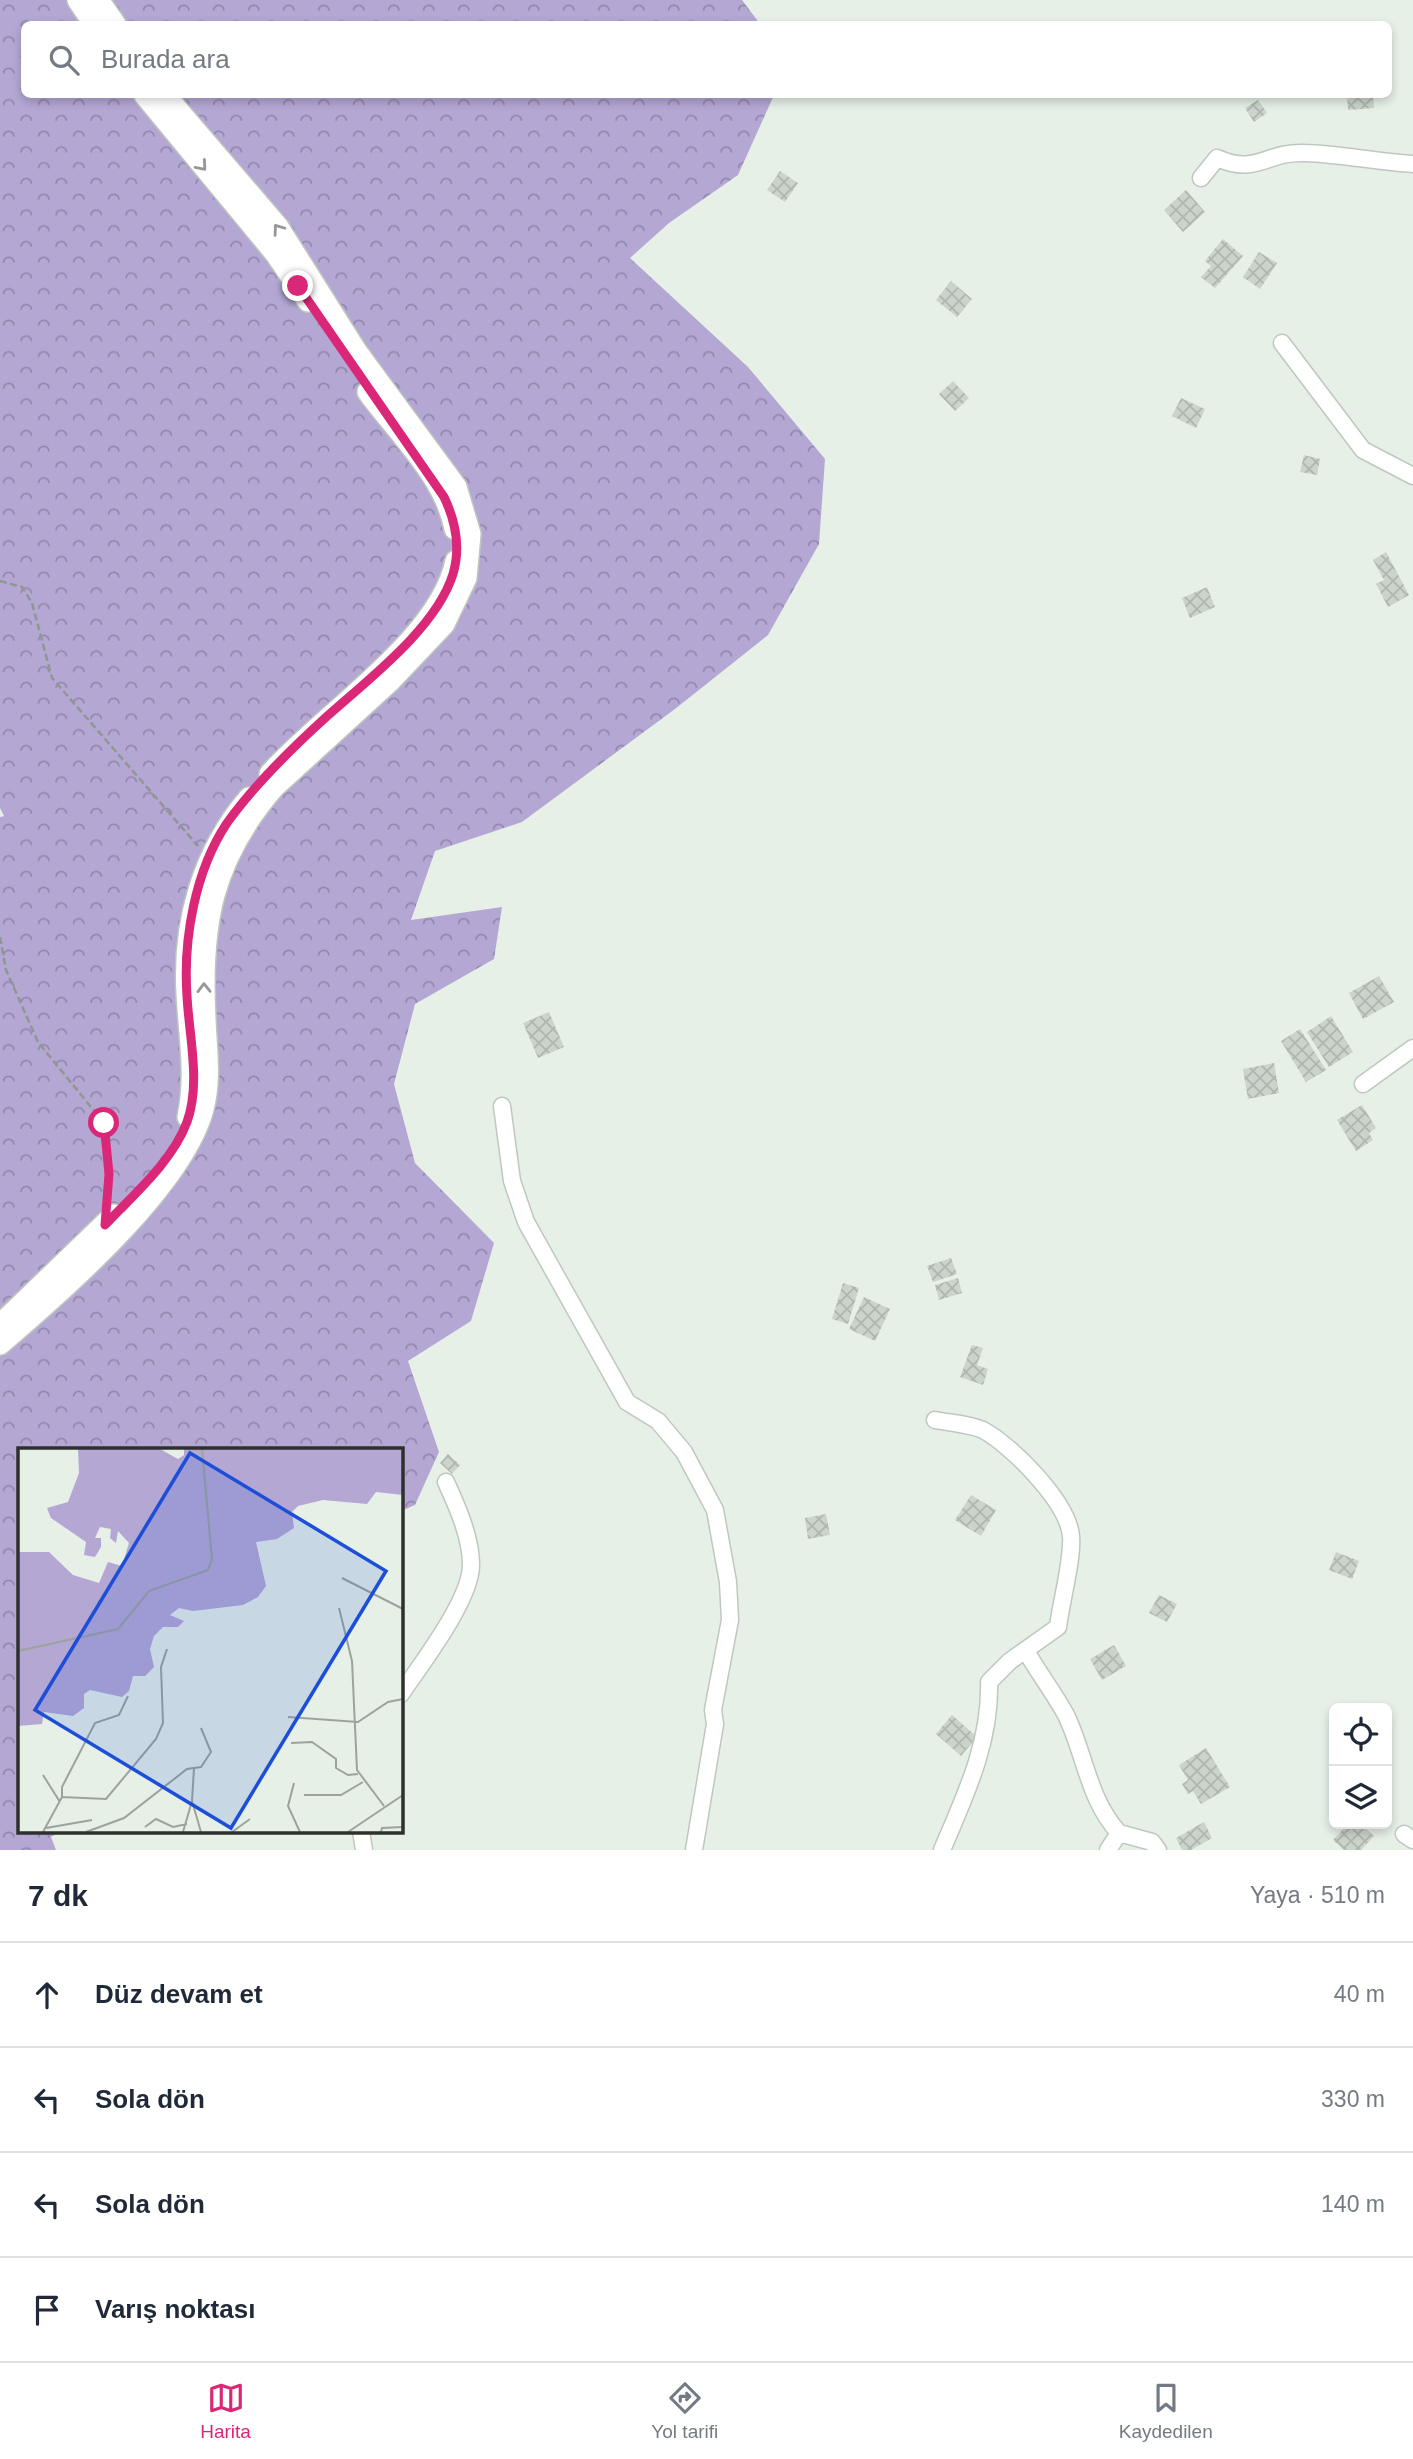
<!DOCTYPE html>
<html lang="tr">
<meta charset="utf-8">
<style>
body{margin:0;font-family:Helvetica,sans-serif;background:#f2f2f3;color:#1f2937}
.controls{position:absolute;right:21px;bottom:21px;display:grid;overflow:hidden;border-radius:10px;box-shadow:0 4px 10px #0003}
.controls button{width:63px;height:63px;display:grid;place-items:center;padding:0;border:0;border-bottom:2px solid #e0e1e3;background:#fff;color:#1f2937;font:35px sans-serif}
.stop{position:absolute;width:21px;height:21px;margin:-16px;border:5px solid #db2777;border-radius:50%;background:#fff}
.stop.end{background:#db2777;border-color:#fff;box-shadow:0 2px 7px #0008}
.list{margin:0;padding:0;list-style:none}
h2{display:flex;justify-content:space-between;align-items:center;height:91px;margin:0;padding:0 28px;font-size:30px}
h2 small{font-size:23px;font-weight:400;color:#747a83}
.list li{display:grid;grid-template-columns:46px 1fr auto;gap:21px;align-items:center;box-sizing:border-box;height:105px;padding:0 28px;border-top:2px solid #e0e1e3}
.list b{display:block;font-size:26px;white-space:nowrap}
.list em{font-size:23px;font-style:normal;color:#747a83}
.icon{flex:none;width:38px;height:38px;fill:none;stroke:currentColor;stroke-width:2;stroke-linecap:round;stroke-linejoin:round}
.map{position:relative;flex:none;width:1413px;height:1850px;overflow:hidden}
.search{position:absolute;background:#fff;box-shadow:0 4px 10px #0003;left:21px;right:21px;top:21px;height:77px;display:flex;align-items:center;gap:18px;box-sizing:border-box;padding:0 24px;border-radius:10px;color:#747a83;font-size:26px}
.sheet{height:511px;background:#fff}
nav{display:flex;justify-content:space-around;align-items:center;box-sizing:border-box;height:98px;border-top:2px solid #e0e1e3;background:#fff;font-size:19px;color:#747a83}
nav a{display:grid;justify-items:center;gap:4px}
nav .on{color:#db2777}
.map>svg:first-child{display:block}
.forest{fill:url(#forest-crowns)}
.building{fill:url(#building-cross-hatch)}
.lines{fill:none;stroke-linecap:round;stroke-linejoin:round}
.minor-casing{stroke:#bec8bf;stroke-width:19}
.secondary-casing{stroke:#bec8bf;stroke-width:24}
.path{stroke:#909791;stroke-width:2.5;stroke-dasharray:7 3.5;stroke-linecap:butt}
.minor{stroke:#fff;stroke-width:16}
.secondary{stroke:#fff;stroke-width:21}
.oneway{stroke:#969896}
.route{stroke:#db2777;stroke-width:9}
.inset-road{fill:none;stroke:#9ca39d;stroke-width:2}
.view{fill:#1d4ed8;fill-opacity:0.15;stroke:#1d4ed8;stroke-width:3.5}
.inset-edge{fill:none;stroke:#2d302d;stroke-width:3.5}
</style>
<div class="map">
<svg width="1413" height="1850" viewBox="0 0 1413 1850">
<defs>
<pattern id="forest-crowns" width="20" height="18" patternUnits="userSpaceOnUse" patternTransform="scale(1.75)"><rect width="20" height="18" fill="#b4a7d4"/><path d="M2 6a3 3 0 1 1 6 0M12 15a3 3 0 1 1 6 0" fill="none" stroke="#9388ac"/></pattern>
<pattern id="building-cross-hatch" width="8" height="8" patternUnits="userSpaceOnUse" patternTransform="scale(1.75)"><rect width="8" height="8" fill="#cbd4cb"/><path d="M0 0l8 8M0 8l8-8" fill="none" stroke="#afb6af"/></pattern>
</defs>
<rect width="100%" height="100%" fill="#e6f0e7"/>
<path class="forest" d="M0,0H742L760,24H24V94L774,95L738,175L669,223L630,258L748,367L825,459L819,544L768,635L675,709L522,822L435,851L411,920L502,907L494,959L415,1004L394,1084L415,1163L494,1243L471,1321L408,1361L439,1452L415,1505L401,1511V1449H19V1831H61L51,1837L56,1850H0V817L4,816L0,808Z"/>
<path class="building" d="M1347,94H1373L1374,108L1348,110Z
M1258,100L1267,113L1254,122L1245,108Z
M780,171L798,183L785,202L767,190Z
M1186,190L1205,212L1183,232L1164,210Z
M1223,239L1243,256L1215,288L1201,277L1211,266L1205,261Z
M1259,252L1277,263L1260,289L1243,277Z
M951,281L972,299L957,317L936,300Z
M953,381L969,398L955,411L939,394Z
M1181,398L1205,409L1196,428L1172,416Z
M1304,455L1320,459L1317,475L1300,472Z
M1386,552L1409,595L1388,607L1376,584L1384,580L1373,560Z
M1207,587L1215,607L1190,618L1182,598Z
M1379,976L1394,1002L1363,1019L1349,993Z
M549,1012L564,1047L538,1058L523,1023Z
M1331,1016L1353,1052L1329,1067L1307,1032Z
M1300,1029L1326,1070L1306,1082L1281,1041Z
M1274,1063L1279,1093L1248,1099L1243,1069Z
M1362,1105L1376,1128L1369,1133L1373,1140L1356,1151L1337,1120Z
M951,1258L957,1274L933,1282L927,1266Z
M958,1278L962,1293L939,1300L935,1285Z
M843,1283L859,1288L848,1324L832,1319Z
M864,1297L890,1309L875,1341L849,1329Z
M972,1345L983,1348L977,1365L988,1369L983,1385L960,1377Z
M448,1454L460,1465L452,1474L440,1463Z
M971,1495L996,1510L981,1536L955,1520Z
M826,1514L830,1535L808,1539L805,1518Z
M1336,1552L1359,1561L1352,1579L1329,1570Z
M1159,1595L1177,1604L1167,1622L1149,1613Z
M1114,1645L1126,1666L1102,1680L1090,1659Z
M952,1715L977,1737L961,1756L936,1734Z
M1206,1748L1230,1787L1201,1804L1193,1791L1188,1794L1182,1784L1188,1780L1179,1765Z
M1204,1822L1212,1838L1191,1850H1182L1176,1838Z
M1348,1824H1360L1374,1836L1361,1850H1344L1333,1840Z"/>
<g class="lines">
<g class="minor-casing">
<path id="minor" d="M1201,178L1217,158C1257,176 1266,151 1305,153C1341,154 1377,162 1413,164
M1282,343L1363,450L1413,476
M1363,1084L1413,1048
M502,1106L512,1181L526,1222L627,1402L658,1421L684,1452L715,1510L728,1582L730,1620L713,1710L715,1724L694,1850
M935,1420C950,1423 969,1424 983,1430C1011,1445 1068,1502 1071,1536C1073,1559 1061,1602 1058,1627L1010,1661L989,1682C991,1742 965,1796 942,1850
M1026,1651C1038,1672 1054,1693 1066,1715C1085,1754 1088,1799 1119,1833
M401,1694C421,1664 471,1600 471,1565C471,1537 457,1506 446,1482
M361,1831L364,1850
M1404,1834L1413,1840
M1108,1850L1119,1833L1152,1842L1158,1850"/>
</g>
<g class="secondary-casing">
<path id="secondary" d="M78,0L94,24
M98,0L115,24
M144,94L276,254L308,301
M368,392C398,433 446,478 455,529
M270,774C323,714 440,640 456,561
M188,1117C197,1075 189,1035 187,993C183,922 203,852 249,798
M0,1325L114,1215
M0,1344C62,1291 182,1187 203,1109C211,1079 206,1049 205,1019C200,925 211,860 274,787L390,681L444,624L466,578L470,534L456,487L356,351L278,227L164,94"/>
</g>
<path class="path" d="M0,581L22,587L32,603L52,678L198,846
M0,937L6,970L38,1042L104,1123L109,1174L107,1200"/>
<use href="#minor" class="minor"/>
<use href="#secondary" class="secondary"/>
</g>
<defs><path id="oneway-chevron" d="M-2-3.5L2.5 0L-2 3.5" fill="none" stroke-width="1.6" stroke-linecap="round" stroke-linejoin="round" transform="scale(1.75)"/></defs>
<g class="oneway">
<use href="#oneway-chevron" transform="translate(202 166) rotate(49)"/>
<use href="#oneway-chevron" transform="translate(278 229) rotate(-126)"/>
<use href="#oneway-chevron" transform="translate(204 988) rotate(-91)"/>
</g>
<g class="lines">
<path class="route" d="M104,1123L109,1174L105,1225C133,1195 172,1162 187,1122C201,1083 189,1036 187,996C183,939 195,871 227,823C254,785 290,750 324,719C366,681 436,629 453,574C461,547 456,522 444,497L298,286"/>
</g>
<g transform="translate(18 1448)">
<rect width="385" height="385" fill="#e6f0e7"/>
<path d="M60,1H142L160,11L166,7V1H385V47L358,44L349,56L305,52L280,58L274,64L276,80L259,91L238,94L248,138L240,149L225,157L175,163L161,160L152,167L166,173L160,179H145L136,188L132,201L136,219L127,228H115L111,243L104,249L72,242L66,246V260L55,268L26,264L24,276L0,278V104H31L55,127L81,135L90,114L104,118L111,95L100,83L98,95L92,90L93,81L82,79L77,90H83V99L77,109L66,107L68,94L33,70L29,60L50,54L61,25Z" fill="#b4a7d4"/>
<path class="inset-road" d="M324,130L385,161M321,160L334,213L339,322L366,358M0,203L100,181L131,143L190,122L194,111L184,1M270,269L340,274L370,254L385,251M273,295L294,294L318,311V320L330,327L340,326M25,327L42,354M276,335L270,358L282,384M286,347H323L345,334M44,349V339L77,275L101,267L110,248M174,353L176,320M127,379L138,371L155,379L169,376M28,380L74,372M25,384L44,349L88,351L138,291L145,275L143,219L149,201M68,384L106,370L169,321L183,319L193,304L183,280M165,384L174,353L183,384M214,384L232,371M330,384L385,347M363,384L364,380L385,379"/>
<path class="view" d="M172,5L368,123L213,380L17,262Z"/>
<rect width="385" height="385" class="inset-edge"/>
</g>
</svg>
<div class="controls">
<button><svg class="icon" aria-label="locate" viewBox="0 0 24 24"><circle cx="12" cy="12" r="6"/><path d="M12 2v4M12 18v4M2 12h4M18 12h4"/></svg></button>
<button><svg class="icon" aria-label="layers" viewBox="0 0 24 24"><path d="M12 4l9 5-9 5-9-5zM3 14l9 5 9-5"/></svg></button>
</div>
<div class="stop" style="left:104px;top:1123px"></div>
<div class="stop end" style="left:298px;top:286px"></div>
<div class="search"><svg class="icon" aria-label="search" viewBox="0 0 24 24"><circle cx="10" cy="10" r="6"/><path d="M15 15l6 6"/></svg>Burada ara</div>
</div>
<section class="sheet">
<h2>7 dk<small>Yaya · 510 m</small></h2>
<ul class="list">
<li><svg class="icon" aria-label="ahead" viewBox="0 0 24 24"><path d="M12 20V5M6 11l6-6 6 6"/></svg><div><b>Düz devam et</b></div><em>40 m</em></li>
<li><svg class="icon" aria-label="left" viewBox="0 0 24 24"><path d="M17 20v-9H6M10 6l-5 5 5 5"/></svg><div><b>Sola dön</b></div><em>330 m</em></li>
<li><svg class="icon" aria-label="left" viewBox="0 0 24 24"><path d="M17 20v-9H6M10 6l-5 5 5 5"/></svg><div><b>Sola dön</b></div><em>140 m</em></li>
<li><svg class="icon" aria-label="arrive" viewBox="0 0 24 24"><path d="M6 21V4h12l-3 4 3 4H6"/></svg><div><b>Varış noktası</b></div></li>
</ul>
</section>
<nav>
<a class="on"><svg class="icon" aria-label="map" viewBox="0 0 24 24"><path d="M3 6l6-2 6 2 6-2v14l-6 2-6-2-6 2zM9 4v14M15 6v14"/></svg>Harita</a>
<a><svg class="icon" aria-label="directions" viewBox="0 0 24 24"><path d="M12 3l9 9-9 9-9-9zM9 14v-3h6M13 9l2 2-2 2"/></svg>Yol tarifi</a>
<a><svg class="icon" aria-label="saved" viewBox="0 0 24 24"><path d="M7 4h10v16l-5-4-5 4z"/></svg>Kaydedilen</a>
</nav>
